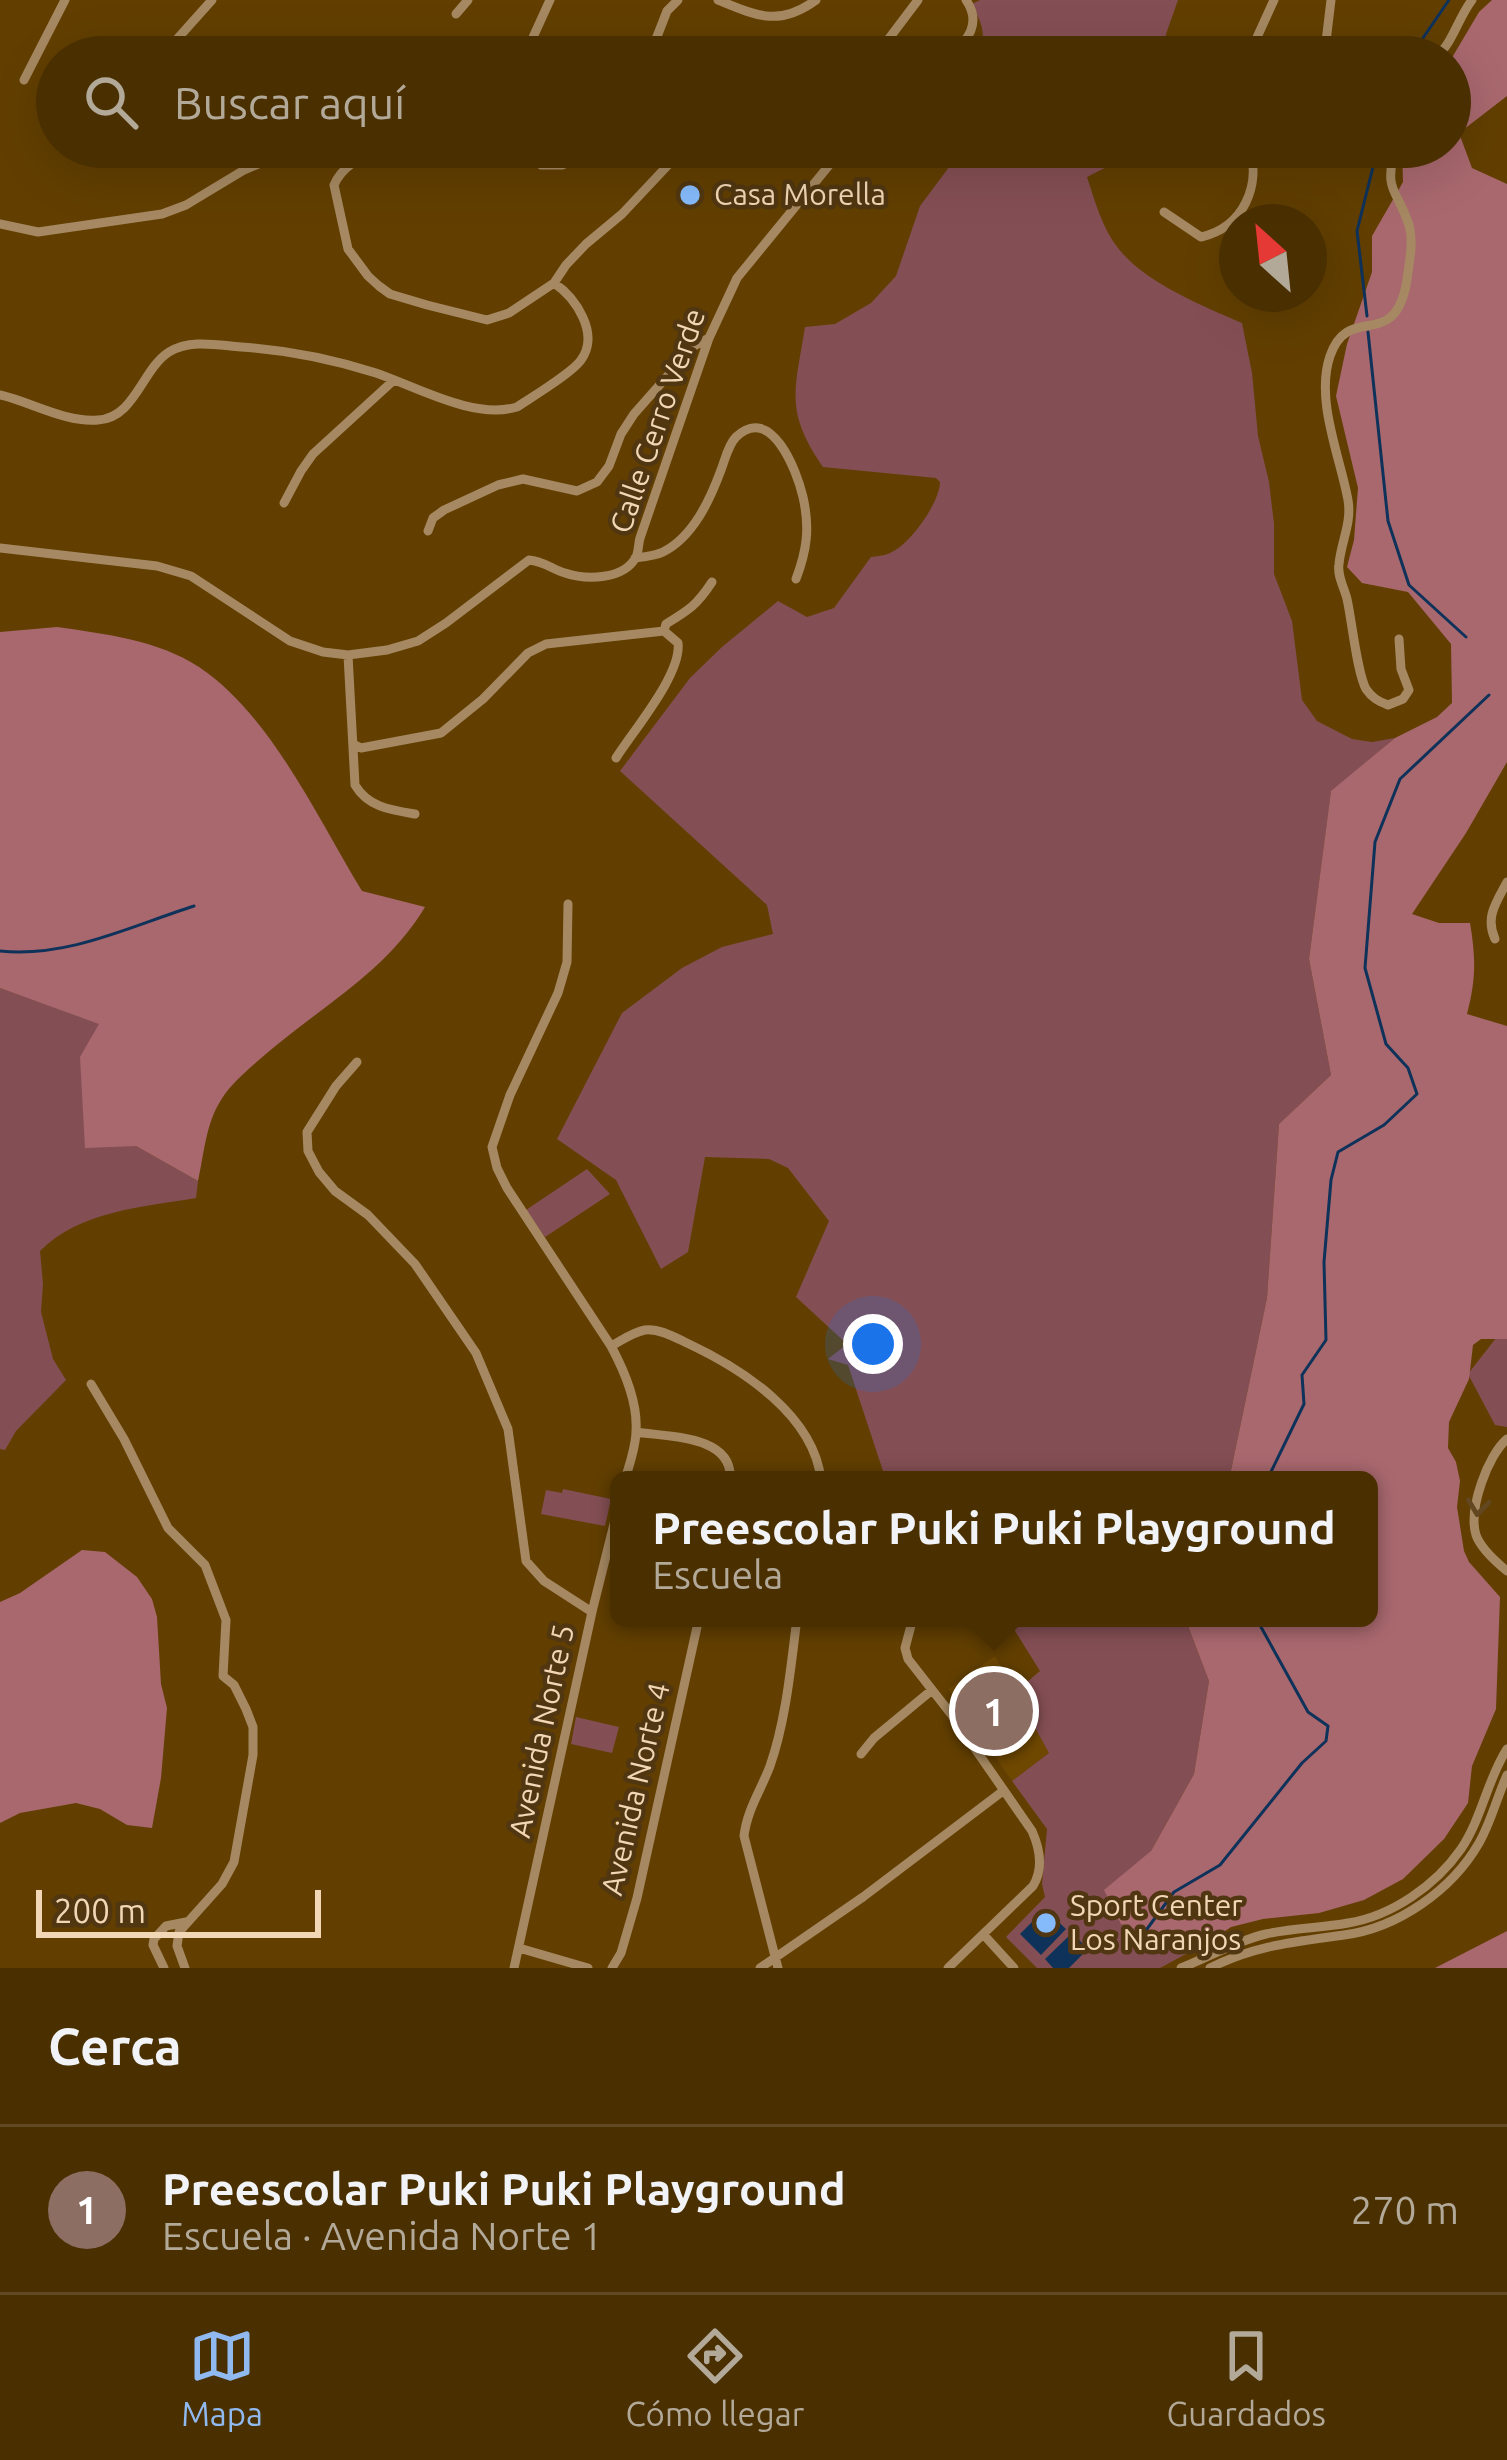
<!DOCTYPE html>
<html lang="es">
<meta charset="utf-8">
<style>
body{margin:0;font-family:Ubuntu,sans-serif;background:#543b0f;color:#f1f3f6}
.compass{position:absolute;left:1219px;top:204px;width:108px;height:108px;border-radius:50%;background:#4a2f00;box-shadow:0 12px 48px #0002;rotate:333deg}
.scale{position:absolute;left:36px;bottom:30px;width:285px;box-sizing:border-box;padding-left:12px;border:6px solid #f1d7b5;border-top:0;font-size:33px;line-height:42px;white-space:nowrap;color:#f1d7b5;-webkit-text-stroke:9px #513711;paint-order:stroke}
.you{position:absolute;left:873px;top:1344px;width:42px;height:42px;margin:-30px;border:9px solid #fff;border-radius:50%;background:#1a73e8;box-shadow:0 0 0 18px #1a73e833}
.badge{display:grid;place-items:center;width:78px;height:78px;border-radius:50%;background:#90b9f0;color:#fff;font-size:39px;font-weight:700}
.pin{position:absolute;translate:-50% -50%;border:6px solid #fff;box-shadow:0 3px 12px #0006}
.popup{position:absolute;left:610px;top:1471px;width:768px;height:156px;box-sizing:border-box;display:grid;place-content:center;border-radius:18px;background:#4a2f00;filter:drop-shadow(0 3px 9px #0005);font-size:39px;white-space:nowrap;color:#b2a999}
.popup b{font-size:45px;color:#f1f3f6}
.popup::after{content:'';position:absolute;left:50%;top:100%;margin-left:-24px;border:24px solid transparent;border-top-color:#4a2f00}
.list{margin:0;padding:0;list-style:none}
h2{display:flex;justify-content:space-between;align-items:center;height:156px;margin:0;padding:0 48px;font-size:51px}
h2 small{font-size:39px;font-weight:400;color:#b2a999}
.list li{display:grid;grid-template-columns:78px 1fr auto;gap:36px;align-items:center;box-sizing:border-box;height:168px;padding:0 48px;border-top:3px solid #614a22}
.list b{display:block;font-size:45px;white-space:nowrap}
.list p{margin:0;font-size:39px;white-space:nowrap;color:#b2a999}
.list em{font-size:39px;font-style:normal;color:#b2a999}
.icon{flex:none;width:66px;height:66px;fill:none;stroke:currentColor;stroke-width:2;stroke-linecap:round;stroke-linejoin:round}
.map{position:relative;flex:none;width:1507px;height:1968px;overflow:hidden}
.search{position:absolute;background:#4a2f00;box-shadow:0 12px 48px #0002;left:36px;right:36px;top:36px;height:132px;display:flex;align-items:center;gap:30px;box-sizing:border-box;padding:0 42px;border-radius:66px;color:#b2a999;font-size:45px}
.sheet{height:324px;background:#4a2f00}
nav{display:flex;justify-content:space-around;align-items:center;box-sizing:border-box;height:168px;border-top:3px solid #614a22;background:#4a2f00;font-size:33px;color:#b2a999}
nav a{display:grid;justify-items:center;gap:6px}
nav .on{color:#90b9f0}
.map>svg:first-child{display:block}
.built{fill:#6f4800}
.green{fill:#844f54}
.forest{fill:#a8686e}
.water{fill:#0e325a}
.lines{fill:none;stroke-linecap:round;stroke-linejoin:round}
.stream{stroke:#0e325a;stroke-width:3}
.street{stroke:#a68962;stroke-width:9}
.oneway{stroke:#624721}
.poi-dot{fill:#86bbfb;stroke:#513711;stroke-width:4.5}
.labels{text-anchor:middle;stroke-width:9;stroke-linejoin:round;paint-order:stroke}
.poi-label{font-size:30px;fill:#f1d7b5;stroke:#513711;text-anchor:start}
.street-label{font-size:30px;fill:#f1d7b5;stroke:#513711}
</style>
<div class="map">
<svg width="1507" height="1968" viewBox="0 0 1507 1968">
<rect width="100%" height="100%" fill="#623f00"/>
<path class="built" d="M995,1656L1049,1753L1012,1781L948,1689Z"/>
<path class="green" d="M980,0H1178L1166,34L1164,57H989L976,54C989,36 981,23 972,4Z
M964,147H1146L1087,177C1095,201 1102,228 1118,248C1145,283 1203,306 1242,323L1252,373L1258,436L1269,482L1274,524V574L1292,621L1302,700L1317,721L1352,739L1372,742L1395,738L1331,792L1309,959L1331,1075L1279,1124L1267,1298L1229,1480H886L848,1365L828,1359L847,1344L796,1297L829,1221L788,1168L769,1159L705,1157L688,1252L661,1269L616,1180L557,1139L622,1013L682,968L722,947L773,934L767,905L620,771L690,678L722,647L778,601L807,617L834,608L871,557C877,556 884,556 890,553C910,545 940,502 940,482L936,478L823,467C784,410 795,391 805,327L835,324L871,303L896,276L920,206Z
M0,988L99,1023L136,1146L198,1181L196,1198C142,1207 80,1211 40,1251L43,1284L41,1312L53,1359L66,1380L16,1431L5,1450L0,1449Z
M587,1169L610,1194L545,1237L526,1210Z
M1507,1324V1427L1495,1425L1468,1374Z
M563,1489L611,1499L605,1526L541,1514L546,1490L562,1493Z
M1007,1618H1185L1209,1681L1194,1774L1151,1851L1122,1924L1177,1943L1210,1941L1160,1968H1037L1006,1937L1045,1897L1042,1884L1047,1829L1012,1781L1049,1753L1015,1692L1040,1671Z
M576,1717L619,1727L612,1753L571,1744Z"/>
<path class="forest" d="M1492,0H1507V96L1459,133L1472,168L1507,184V762L1466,833L1412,914L1439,923H1470C1476,959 1476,979 1467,1014L1507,1026V1339H1481L1473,1345L1469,1379L1449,1422L1448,1448L1456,1462L1460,1481L1457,1507L1464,1551L1469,1562L1500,1597L1496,1709L1472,1766L1468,1803L1444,1839L1403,1879L1364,1900L1319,1913L1263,1919L1231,1927L1210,1941L1177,1943L1121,1924L1104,1890L1151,1851L1194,1774L1209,1681L1185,1618H1369V1480H1229L1267,1298L1279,1124L1331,1075L1309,959L1331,791L1395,738L1437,717L1452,703L1451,644L1408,592L1362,583L1347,567L1354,540L1358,488L1336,396L1347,344L1372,272V236L1403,182L1402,147H1450V61L1479,12Z
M57,627C105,634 158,640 199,667C271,715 318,819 362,891L425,907C387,971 322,1006 267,1053C251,1067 232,1082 221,1100C206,1123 204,1154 198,1181L136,1146L85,1148L80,1057L99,1024L0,988V632Z
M82,1550L105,1552L137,1577L152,1599L157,1617L161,1684L167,1708L161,1778L152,1828L127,1825L100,1809L76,1803L20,1813L0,1823V1602L20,1593Z
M1507,1931V1968H1435Z"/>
<path class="water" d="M1045,1909L1066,1929L1041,1955L1020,1934Z
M1072,1933L1088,1949L1069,1968H1053L1045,1959Z"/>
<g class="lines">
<path class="stream" d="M1410,57L1449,0
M1367,316L1357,231L1378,147
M1368,332L1388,521L1409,585L1466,637
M0,951C68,958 131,926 194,906
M1267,1480L1304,1404L1302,1375L1326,1340L1324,1262L1331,1180L1338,1152L1384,1125L1417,1094L1408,1068L1386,1044L1365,968L1375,842L1400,779L1489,695
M1147,1938V1929L1174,1892L1220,1865L1302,1763L1326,1741L1328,1726L1308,1712L1256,1618"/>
<path class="street" d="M718,0C757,16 779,27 816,0
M456,14L468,0
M1325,50L1331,0
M161,57L212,0
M524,57L550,0
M649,57L667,11L678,0
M875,57L918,0
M950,57C968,40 982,23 966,0
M1248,57L1274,0
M1436,57C1453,43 1458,18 1472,0
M24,80L65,0
M382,147C363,157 343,164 334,185L348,249L368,276L379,286L390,294L427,305L487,320L509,313L554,283L566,265L586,244L622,214L685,147
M522,147L541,165H562L605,147
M1395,147C1384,194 1396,186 1409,225C1414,242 1409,263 1407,280C1395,354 1349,301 1330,356C1315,400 1340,456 1348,500C1352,523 1341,542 1339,564C1337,576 1344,587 1347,599C1352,621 1357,673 1366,689C1372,698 1378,701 1388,705L1403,699L1409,690L1401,669L1399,639
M1164,212L1201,237C1243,228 1262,185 1249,147
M0,224L38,232L162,214L186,205L244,170L298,147
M0,395C31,402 66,423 98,420C135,418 142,369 169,352C190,339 217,345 241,347C287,350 332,359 376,373C417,387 474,420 517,407C532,397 572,373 581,360C600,334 576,298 554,283
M284,503L301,471L313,454L394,380
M428,531L433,518L444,510L498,485L523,479L577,491L597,482L609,466L621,434L634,414L694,346L709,338
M0,548L157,566L191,576L290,641L323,652L348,655L387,650L418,641L446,623L529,560C543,561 552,569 565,573C586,580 624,580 636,557C639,551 638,544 640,538L709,338L737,278L844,147
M635,558C644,557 655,556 663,552C693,537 710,500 721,470C725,460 728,445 736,437C771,403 797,471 803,497C810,528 807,550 796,579
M664,631L666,624C689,610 697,605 712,582
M348,655L355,785C368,807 390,810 415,814
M355,745L361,748L441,733L483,699L528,653L546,644L664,631L678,643C682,674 633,731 616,758
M568,904L567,962L558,993L510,1095L492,1147L497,1168L507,1188L611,1346
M1495,939C1485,917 1496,903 1507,882
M357,1062L336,1086L307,1132L308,1151L319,1172L335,1191L368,1215L415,1264L476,1353L508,1429L526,1561L544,1581L592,1612
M91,1384L124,1439L168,1528L205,1565L226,1620L223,1676L234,1685L246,1709L253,1727V1755L234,1862L222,1884L179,1932L177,1946L185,1968
M636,1432C668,1437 734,1435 730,1480
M1507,1439C1488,1455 1468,1509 1476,1535C1481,1549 1496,1562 1507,1571
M625,1480C629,1465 636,1447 636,1431C638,1402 625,1372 611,1346C621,1341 633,1332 645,1330C659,1328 676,1338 689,1344C742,1369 814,1415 821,1480
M913,1618L905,1648L908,1659L951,1714L1032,1831C1040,1849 1044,1868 1033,1886L948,1968
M861,1754L874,1738L932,1690
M983,1934L1014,1968
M519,1948L588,1968
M164,1968L153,1945L154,1939L166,1926L186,1922
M514,1968L592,1612L619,1504
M612,1968L621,1953L637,1898L699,1618
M760,1968L863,1897L1003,1791
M778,1968L744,1836C747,1810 761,1790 770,1766C786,1721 791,1665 797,1618
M1181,1968C1209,1957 1236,1941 1266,1934C1293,1928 1321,1928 1348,1923C1392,1916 1436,1885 1461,1849C1482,1818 1487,1780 1507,1749
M1210,1968C1255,1945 1295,1942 1344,1935C1398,1928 1452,1890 1479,1843C1491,1822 1497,1797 1507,1775"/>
</g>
<defs><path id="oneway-chevron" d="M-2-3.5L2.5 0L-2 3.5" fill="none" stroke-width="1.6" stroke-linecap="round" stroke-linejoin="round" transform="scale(3)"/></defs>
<use class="oneway" href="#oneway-chevron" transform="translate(1478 1507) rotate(97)"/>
<g class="poi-dot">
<circle cx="690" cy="195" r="12"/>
<circle cx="1046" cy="1923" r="12"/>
</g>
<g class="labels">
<g class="poi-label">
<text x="714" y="205">Casa Morella</text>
<text x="1070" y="1916">Sport Center<tspan x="1070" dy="34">Los Naranjos</tspan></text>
</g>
<g class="street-label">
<text transform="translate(658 421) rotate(-71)" y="10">Calle Cerro Verde</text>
<text transform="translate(542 1731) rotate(-78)" y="10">Avenida Norte 5</text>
<text transform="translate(636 1789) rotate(-77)" y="10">Avenida Norte 4</text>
</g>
</g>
</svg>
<svg class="compass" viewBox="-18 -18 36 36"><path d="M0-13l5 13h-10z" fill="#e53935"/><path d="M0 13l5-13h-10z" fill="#b2a999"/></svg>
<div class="scale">200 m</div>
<div class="you"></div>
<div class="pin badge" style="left:994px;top:1711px;background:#8d6e63">1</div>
<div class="popup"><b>Preescolar Puki Puki Playground</b>Escuela</div>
<div class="search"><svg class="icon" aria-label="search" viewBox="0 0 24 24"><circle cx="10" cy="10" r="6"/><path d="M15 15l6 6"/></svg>Buscar aquí</div>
</div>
<section class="sheet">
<h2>Cerca<small></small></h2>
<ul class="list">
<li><span class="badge" style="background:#8d6e63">1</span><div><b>Preescolar Puki Puki Playground</b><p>Escuela · Avenida Norte 1</p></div><em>270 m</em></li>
</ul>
</section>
<nav>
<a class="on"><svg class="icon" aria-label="map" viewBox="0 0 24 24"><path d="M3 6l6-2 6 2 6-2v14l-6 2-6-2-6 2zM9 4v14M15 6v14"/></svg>Mapa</a>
<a><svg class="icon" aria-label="directions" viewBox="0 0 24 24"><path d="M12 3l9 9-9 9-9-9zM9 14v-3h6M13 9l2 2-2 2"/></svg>Cómo llegar</a>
<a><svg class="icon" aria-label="saved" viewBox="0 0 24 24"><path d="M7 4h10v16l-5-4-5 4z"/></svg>Guardados</a>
</nav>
